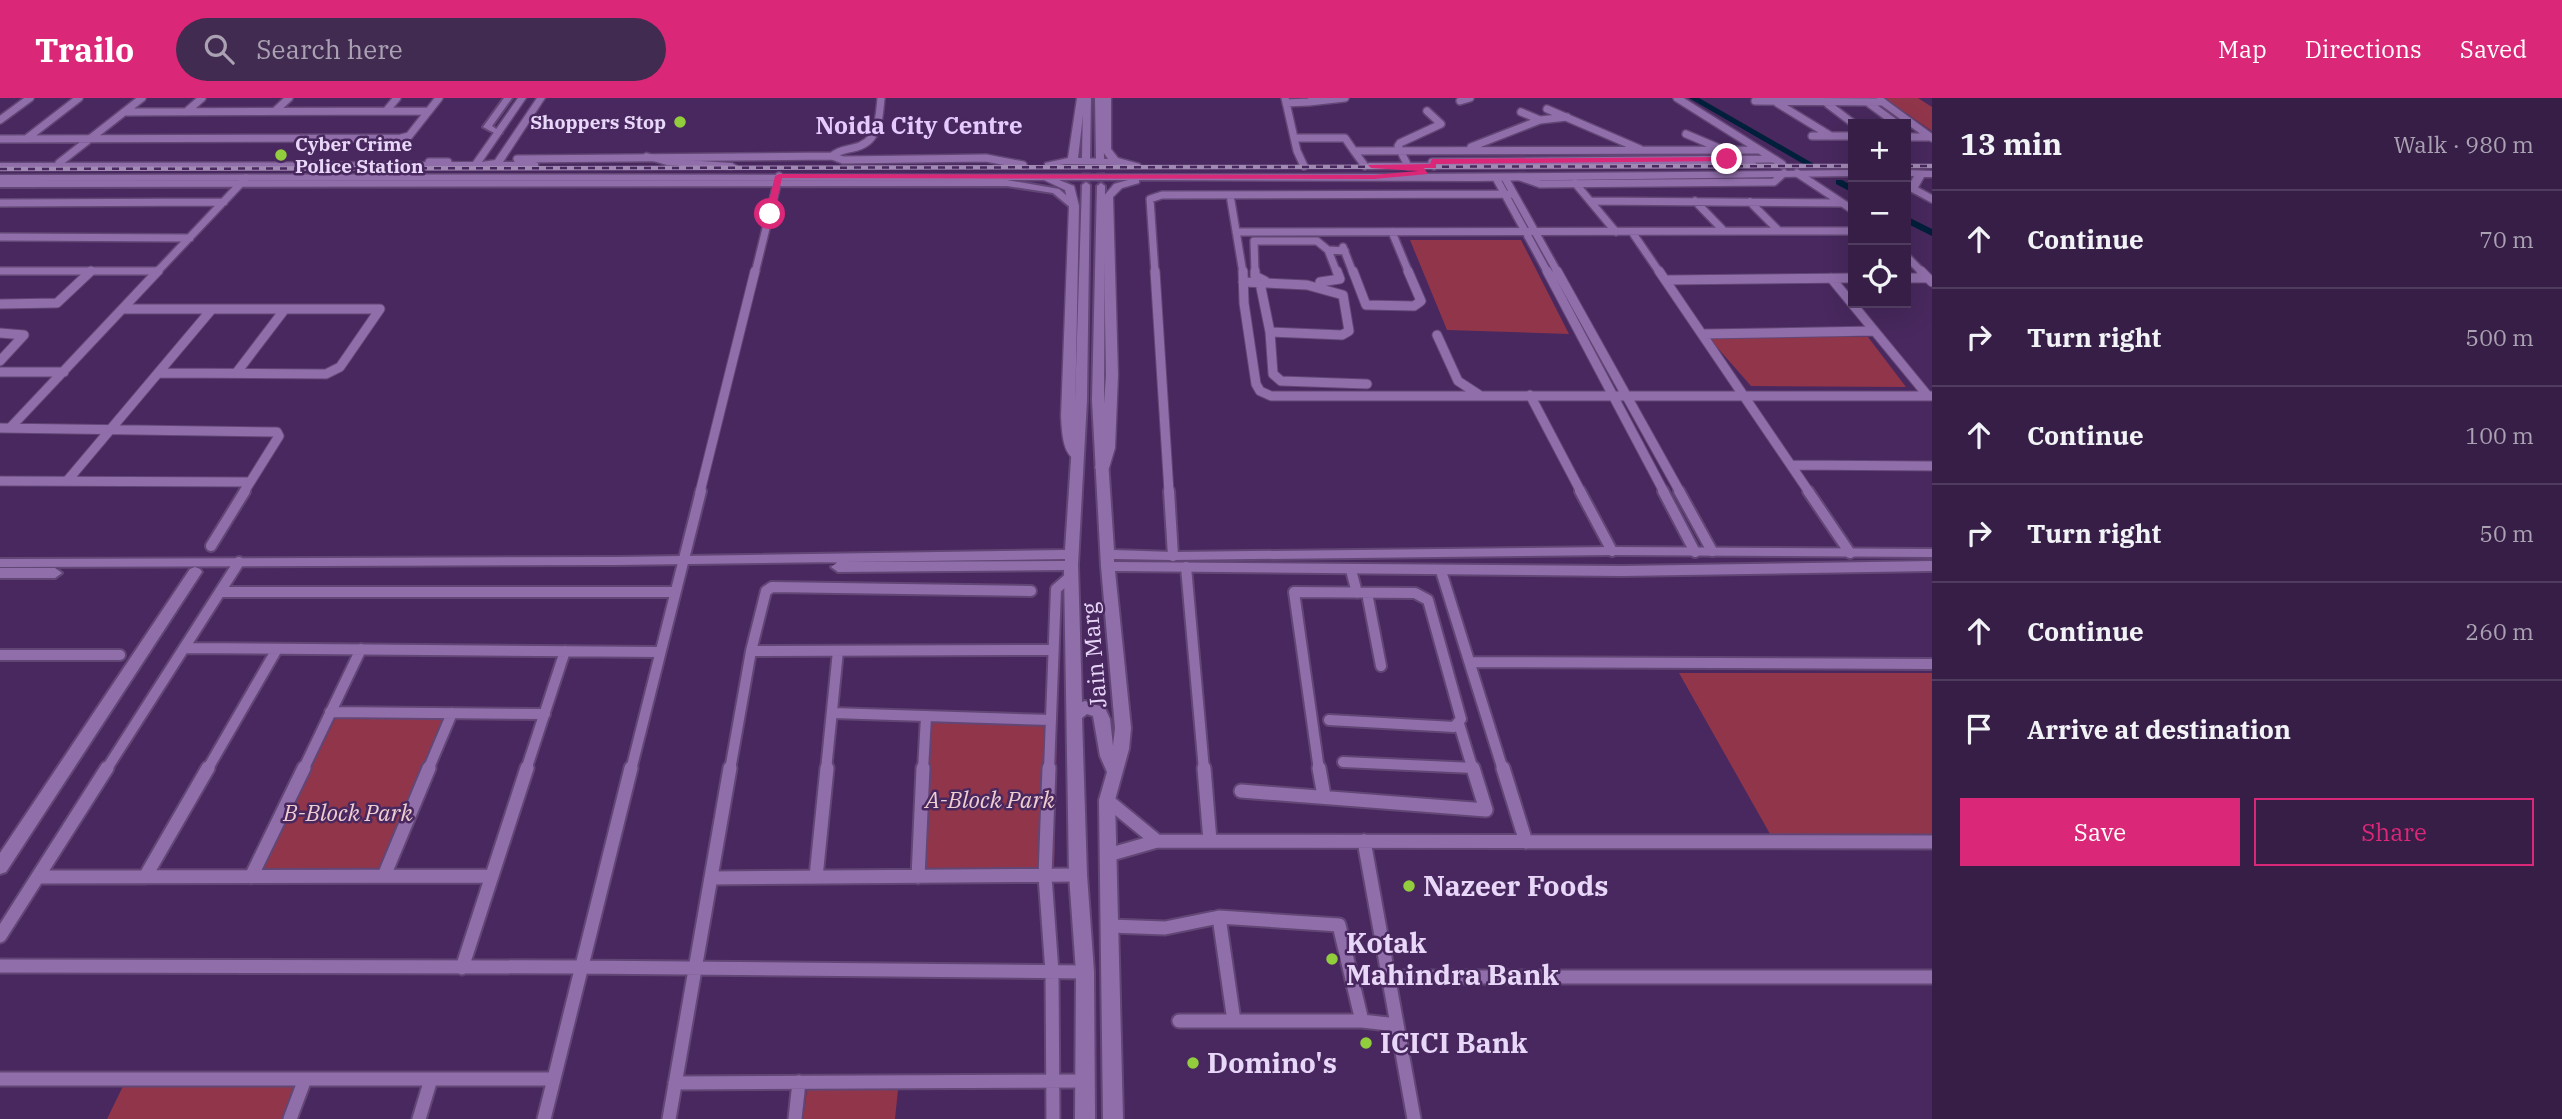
<!DOCTYPE html>
<meta charset="utf-8">
<style>
body{margin:0;font-family:"IBM Plex Serif",serif;background:#412b51;color:#f1f3f6}
.controls{position:absolute;right:21px;top:21px;display:grid;overflow:hidden;border-radius:0px;box-shadow:0 7px 28px #0002}
.controls button{width:63px;height:63px;display:grid;place-items:center;padding:0;border:0;border-bottom:2px solid #503c5f;background:#361e46;color:#f1f3f6;font:35px sans-serif}
.stop{position:absolute;width:21px;height:21px;margin:-16px;border:5px solid #db2777;border-radius:50%;background:#fff}
.stop.end{background:#db2777;border-color:#fff;box-shadow:0 2px 7px #0008}
.list{margin:0;padding:0;list-style:none}
h2{display:flex;justify-content:space-between;align-items:center;height:91px;margin:0;padding:0 28px;font-size:30px}
h2 small{font-size:23px;font-weight:400;color:#aaa2b3}
.list li{display:grid;grid-template-columns:46px 1fr auto;gap:21px;align-items:center;box-sizing:border-box;height:98px;padding:0 28px;border-top:2px solid #503c5f}
.list b{display:block;font-size:26px;white-space:nowrap}
.list em{font-size:23px;font-style:normal;color:#aaa2b3}
.actions{display:flex;gap:14px;padding:21px 28px}
.actions a{flex:1;padding:16px 0;border:2px solid #db2777;border-radius:0px;text-align:center;font-size:24px;color:#db2777}
.actions .main{background:#db2777;color:#fff}
.icon{flex:none;width:38px;height:38px;fill:none;stroke:currentColor;stroke-width:2;stroke-linecap:round;stroke-linejoin:round}
.map{position:relative;flex:none;width:1932px;height:1021px;overflow:hidden}
header{display:flex;align-items:center;gap:42px;box-sizing:border-box;height:98px;padding:0 35px;background:#db2777;color:#fff}
header strong{font-size:33px}
nav{display:flex;gap:38px;margin-inline-start:auto;font-size:24px}
.search{width:490px;height:63px;background:#412b51;display:flex;align-items:center;gap:18px;box-sizing:border-box;padding:0 24px;border-radius:38px;color:#aaa2b3;font-size:26px}
main{display:flex}
aside{flex:1;background:#361e46}
.map>svg:first-child{display:block}
.green{fill:#91354a}
.lines{fill:none;stroke-linecap:round;stroke-linejoin:round}
.canal{fill:#001f3b;fill-rule:evenodd}
.tertiary-tunnel{stroke:#604275;stroke-width:9;stroke-dasharray:9 4.5;stroke-linecap:butt}
.minor-far3-casing{stroke:#624675;stroke-width:10}
.minor-far2-casing{stroke:#624675;stroke-width:11}
.minor-far1-casing{stroke:#624675;stroke-width:14}
.minor-casing{stroke:#624675;stroke-width:17}
.tertiary-casing{stroke:#624675;stroke-width:4}
.secondary-casing{stroke:#624675;stroke-width:3}
.minor-far3{stroke:#906eaa;stroke-width:7}
.minor-far2{stroke:#906eaa;stroke-width:9}
.minor-far1{stroke:#906eaa;stroke-width:10}
.minor{stroke:#906eaa;stroke-width:13}
.tertiary{fill:#906eaa;fill-rule:evenodd}
.secondary{fill:#906eaa;fill-rule:evenodd}
.rail-casing{stroke:#a089b3;stroke-width:4.5}
.rail{stroke:#48285e;stroke-width:2.5;stroke-dasharray:7;stroke-linecap:butt}
.route{fill:#db2777}
.poi-dot{fill:#92cd3e;stroke:#48285e;stroke-width:2.5}
.labels{text-anchor:middle;stroke-width:5;stroke-linejoin:round;paint-order:stroke}
.far-poi-label{font-size:19px;font-weight:bold;fill:#e8d7f8;stroke:#48285e;text-anchor:end}
.street-label{font-size:23px;fill:#e8d7f8;stroke:#48285e}
.park-label{font-size:23px;font-style:italic;fill:#efcdd1;stroke:#48285e}
.far-district-label{font-size:24px;font-weight:bold;fill:#e6cafe;stroke:#48285e}
.near-poi-label{font-size:28px;font-weight:bold;fill:#e8d7f8;stroke:#48285e;text-anchor:start}
</style>
<header>
<strong>Trailo</strong>
<div class="search"><svg class="icon" aria-label="search" viewBox="0 0 24 24"><circle cx="10" cy="10" r="6"/><path d="M15 15l6 6"/></svg>Search here</div>
<nav><a>Map</a><a>Directions</a><a>Saved</a></nav>
</header>
<main>
<div class="map">
<svg width="1932" height="1021" viewBox="0 0 1932 1021">
<rect width="100%" height="100%" fill="#48285e"/>
<path class="green" d="M1884,0H1918L1932,9V33Z
M1410,142H1521L1569,236L1447,232Z
M1708,239H1868L1906,289L1751,288Z
M1679,575H1932V743H1774Z
M336,619L443,620L381,773H261Z
M929,622L1057,625L1054,772L921,775Z
M300,984L286,1021H107L124,986Z
M807,992H898L895,1021H803Z"/>
<g class="lines">
<path class="canal" d="M1689,0H1699L1814,66L1807,68Z
M1836,82H1842L1853,88V95L1836,86Z
M1906,118L1932,131V138L1906,125Z"/>
<path class="tertiary-tunnel" d="M1086,61V87
M1100,61L1101,88"/>
<g class="minor-far3-casing">
<path id="minor-far3" d="M1285,0L1297,53L1304,68
M1677,0L1782,66
M1880,2L1932,40
M1460,3L1470,0
M1755,3L1883,4
M1309,4L1345,0
M1825,4L1854,26
M1867,4L1897,26
M1286,5L1309,4L1314,0
M1777,5L1831,38
M1547,11L1640,51
M275,13L289,0
M386,13L397,0
M124,14L428,13
M186,14L202,0
M1521,14L1540,22
M0,22L30,0
M1686,36L1719,50
M1812,38H1853
M1906,39H1931
M1294,40H1345L1354,53
M0,41L401,40L409,38L439,0
M26,41L79,0
M1471,49L1540,22L1567,19
M832,58C839,52 845,52 853,50C879,45 879,22 881,0
M517,61L832,58L843,62L986,60L1023,67
M429,64H448
M59,65L142,0
M1365,68L1354,53L1758,52
M1408,68L1398,48L1400,45L1441,26L1427,13
M1434,68L1432,64L1772,61
M1797,75L1853,112
M1520,79L1540,86L1774,84L1784,75
M1496,80L1548,175
M1505,80L1558,175
M1575,85L1616,134
M1906,87L1932,101
M1230,97L1243,175
M1591,103L1840,105
M1695,103L1723,132
M1750,104L1778,132
M0,105L224,104
M1236,134L1853,133
M1392,134L1409,175
M1632,134L1660,175
M0,139L190,140
M1343,149L1353,175
M1328,152L1337,175
M1906,158L1923,175
M0,173H159
M89,175L91,173
M156,175L246,80
M755,175L779,78
M1155,175L1150,101L1162,97L1513,96
M1255,175L1254,143H1317L1328,152L1345,153"/>
</g>
<g class="minor-far2-casing">
<path id="minor-far2" d="M1155,173L1169,394
M1243,173L1244,205L1256,286L1260,293L1271,298H1932
M1255,173V178L1265,183
M1353,173L1366,207L1414,208L1421,203L1408,173
M1547,173L1664,394
M1557,173L1680,394
M1659,173L1809,394
M1921,173L1932,184
M1831,180L1928,298
M1906,180H1928
M1666,182L1853,180
M1243,184L1307,187L1343,197L1349,233L1342,237L1270,234L1260,185
M1320,184L1340,181L1337,173
M0,206L57,205L91,173
M123,211H380
M1270,234L1273,276L1281,283L1367,286
M0,235L24,237L0,263
M1702,236L1874,233
M1437,237L1458,283L1481,298
M0,274H64
M237,274L285,211
M158,275L326,276L340,269L380,211
M1530,297L1581,394
M0,330L277,334L279,338L244,394
M10,330L158,173
M1792,367L1932,368
M0,383L250,384
M67,383L212,211
M700,394L755,173"/>
</g>
<g class="minor-far1-casing">
<path id="minor-far1" d="M1169,393L1173,458
M1580,393L1612,453
M1663,393L1695,454
M1679,393L1712,453
M1808,393L1850,455
M211,448L245,393
M1186,469L1204,672
M1351,472L1357,495
M1441,473L1503,672
M220,494H674
M1367,495L1381,568
M184,550L659,554
M751,553L1052,552
M0,557H120
M1471,564L1932,566
M330,614L545,616
M832,615L1051,622
M1459,626L1473,672
M1343,664L1474,670
M106,672L239,464
M207,672L277,551
M303,672L361,551
M428,672L452,615
M526,672L565,553
M631,672L701,393
M730,672L751,553L766,493L772,489L1031,493
M826,672L838,553
M923,672L926,619
M1049,672L1056,491L1071,478
M1319,672L1294,494L1415,495L1428,502L1461,621L1454,629L1329,622"/>
</g>
<g class="minor-casing">
<path id="minor" d="M1049,670L1045,778L1052,874L1053,1021
M1204,670L1210,743
M1319,670L1324,698
M1503,670L1526,744
M1241,693L1486,712L1473,670
M1107,702L1157,743
M1364,743L1414,1021
M1108,757L1157,743L1932,744
M384,778L429,670
M38,779L492,778
M145,779L208,670
M251,779L304,670
M816,779L827,670
M918,779L923,670
M711,780L1078,777
M1219,819L1339,827L1362,923
M1110,828L1165,830L1219,819L1234,923
M0,838L107,670
M0,868L581,869L1085,874
M462,870L527,670
M1389,879H1932
M1179,923H1362L1397,927
M0,981H554
M675,985L1085,983
M290,1021L305,981
M419,1021L431,981
M544,1021L631,670
M669,1021L730,670
M795,1021L799,984"/>
</g>
<g class="tertiary-casing">
<path id="tertiary" d="M504,0H512L492,28L502,35L498,37L483,29Z
M1083,0H1091L1090,61L1086,64L1082,61Z
M1095,0H1103L1104,61L1100,64L1096,61Z
M1007,82L1059,91L1079,108L1071,110L1053,95L1007,88L0,89V83Z
M1086,84L1090,87L1087,302L1078,467L1082,604L1085,603L1105,610L1110,621L1113,648L1115,630L1101,468L1092,302L1097,88L1101,85L1105,88L1104,302L1114,452L1173,454L1612,449L1932,451V459L1612,457L1173,462L1114,461V464L1622,468L1932,463V473L1622,478L1115,473L1131,630L1129,651L1115,702L1123,1021H1103L1099,702L1107,674L1100,658L1093,618L1087,616L1082,620L1087,777L1094,874L1095,1021H1075L1076,874L1069,777L1064,472L838,474L831,469L838,464L1065,463V461L616,467L0,469V461L616,459L1065,452L1075,302L1082,87Z
M195,469L200,471L202,474L200,477L6,774L0,776V755L190,471Z
M0,470H55L62,475L55,480H0Z"/>
</g>
<g class="secondary-casing">
<path id="secondary" d="M518,0H526L482,64L495,62L537,0H545L503,64H535L538,65V69L0,71V65L473,64Z
M1077,0H1085L1078,60L1108,61L1101,51L1103,0H1111V51L1118,60L1140,66V70L1119,67L1066,66L1045,69V65L1068,60Z
M646,55L668,61L732,65L737,68L732,71L667,67L643,60L641,58Z
M1753,64L1756,65V69L1369,71L1364,68L1369,65Z
M1853,72V78L1478,83L1139,82V85L1122,90L1113,99L1118,277L1115,350L1109,370L1102,374L1095,370L1101,350L1106,277L1103,99L1114,86L1128,82H1059L1074,88L1079,108L1075,318L1076,338L1083,358L1076,362C1062,356 1062,332 1061,318L1069,108L1065,92L1044,82L0,83V77C618,75 1235,80 1853,72Z
M1906,72L1932,73V79H1924L1916,93L1906,92V86L1909,87L1914,78H1906Z"/>
</g>
<use href="#minor-far3" class="minor-far3"/>
<use href="#minor-far2" class="minor-far2"/>
<use href="#minor-far1" class="minor-far1"/>
<use href="#minor" class="minor"/>
<use href="#tertiary" class="tertiary"/>
<use href="#secondary" class="secondary"/>
<g class="rail-casing">
<path id="rail" d="M1906,68H1932
M0,71L1853,68"/>
</g>
<use href="#rail" class="rail"/>
</g>
<path class="route" d="M1727,59L1730,63L1436,66V70H1424L1428,76L1374,81L782,80L774,116L770,119L766,116L775,78L779,76L1374,77L1418,73L1371,70L1368,67L1430,66L1432,61Z"/>
<g class="poi-dot">
<circle cx="680" cy="24" r="7"/>
<circle cx="281" cy="57" r="7"/>
<circle cx="1409" cy="788" r="7"/>
<circle cx="1332" cy="861" r="7"/>
<circle cx="1366" cy="945" r="7"/>
<circle cx="1193" cy="965" r="7"/>
</g>
<g class="labels">
<g class="far-poi-label">
<text x="666" y="31">Shoppers Stop</text>
<text x="295" y="53" text-anchor="start">Cyber Crime<tspan x="295" dy="22">Police Station</tspan></text>
</g>
<g class="street-label">
<text transform="translate(1094 557) rotate(-95)" y="8">Jain Marg</text>
</g>
<g class="park-label">
<text x="990" y="710">A-Block Park</text>
<text x="348" y="723">B-Block Park</text>
</g>
<g class="far-district-label">
<text x="919" y="36">Noida City Centre</text>
</g>
<g class="near-poi-label">
<text x="1423" y="798">Nazeer Foods</text>
<text x="1346" y="855">Kotak<tspan x="1346" dy="32">Mahindra Bank</tspan></text>
<text x="1380" y="955">ICICI Bank</text>
<text x="1207" y="975">Domino's</text>
</g>
</g>
</svg>
<div class="controls">
<button>+</button>
<button>−</button>
<button><svg class="icon" aria-label="locate" viewBox="0 0 24 24"><circle cx="12" cy="12" r="6"/><path d="M12 2v4M12 18v4M2 12h4M18 12h4"/></svg></button>
</div>
<div class="stop" style="left:770px;top:116px"></div>
<div class="stop end" style="left:1727px;top:61px"></div>
</div>
<aside>
<h2>13 min<small>Walk · 980 m</small></h2>
<ul class="list">
<li><svg class="icon" aria-label="ahead" viewBox="0 0 24 24"><path d="M12 20V5M6 11l6-6 6 6"/></svg><div><b>Continue</b></div><em>70 m</em></li>
<li><svg class="icon" aria-label="right" viewBox="0 0 24 24"><path d="M7 20v-9h11M14 6l5 5-5 5"/></svg><div><b>Turn right</b></div><em>500 m</em></li>
<li><svg class="icon" aria-label="ahead" viewBox="0 0 24 24"><path d="M12 20V5M6 11l6-6 6 6"/></svg><div><b>Continue</b></div><em>100 m</em></li>
<li><svg class="icon" aria-label="right" viewBox="0 0 24 24"><path d="M7 20v-9h11M14 6l5 5-5 5"/></svg><div><b>Turn right</b></div><em>50 m</em></li>
<li><svg class="icon" aria-label="ahead" viewBox="0 0 24 24"><path d="M12 20V5M6 11l6-6 6 6"/></svg><div><b>Continue</b></div><em>260 m</em></li>
<li><svg class="icon" aria-label="arrive" viewBox="0 0 24 24"><path d="M6 21V4h12l-3 4 3 4H6"/></svg><div><b>Arrive at destination</b></div></li>
</ul>
<div class="actions"><a class="main">Save</a><a>Share</a></div>
</aside>
</main>
